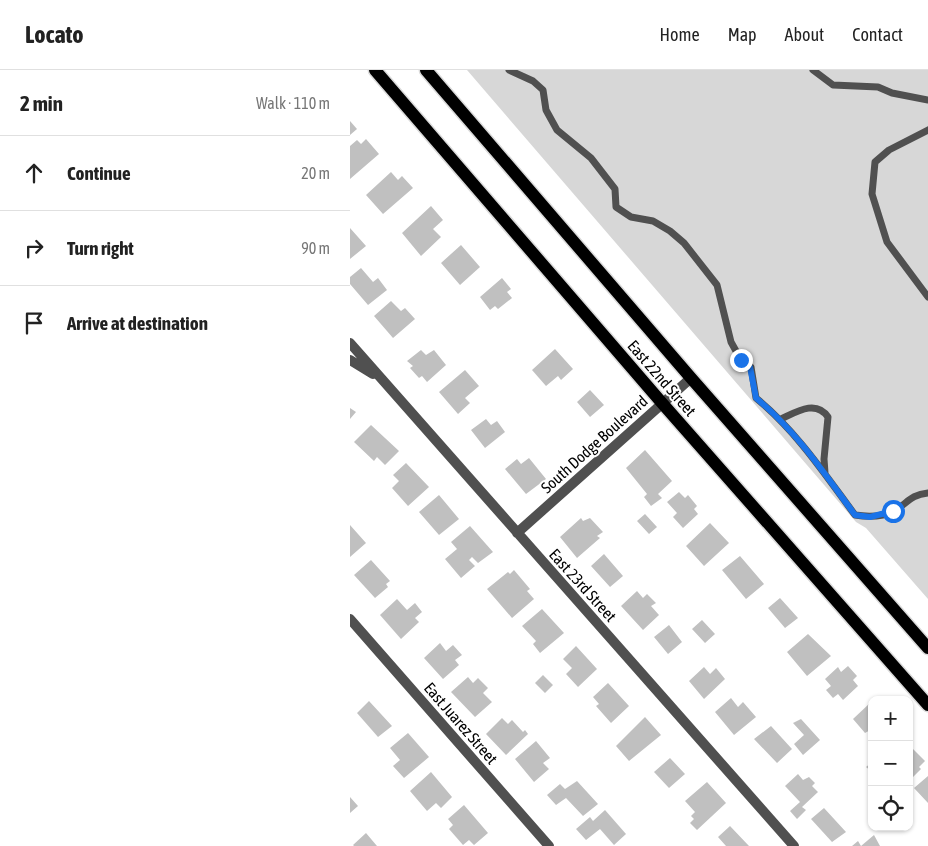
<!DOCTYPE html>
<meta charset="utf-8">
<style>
body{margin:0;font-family:"Asap Condensed",sans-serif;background:#f2f2f2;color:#222}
.controls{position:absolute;right:15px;bottom:15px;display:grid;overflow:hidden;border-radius:10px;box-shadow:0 1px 4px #0004}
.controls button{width:45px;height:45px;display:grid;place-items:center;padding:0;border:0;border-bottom:1px solid #e0e0e0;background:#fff;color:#222;font:25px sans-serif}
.stop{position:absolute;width:15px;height:15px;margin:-11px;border:4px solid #1a73e8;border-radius:50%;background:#fff}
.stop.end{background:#1a73e8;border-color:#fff;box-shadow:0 1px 5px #0008}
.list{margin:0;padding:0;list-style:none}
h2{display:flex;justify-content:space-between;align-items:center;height:65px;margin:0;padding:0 20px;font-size:21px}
h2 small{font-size:16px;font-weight:400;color:#767676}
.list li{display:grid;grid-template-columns:32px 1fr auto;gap:15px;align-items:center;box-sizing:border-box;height:75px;padding:0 20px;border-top:1px solid #e0e0e0}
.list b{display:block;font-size:19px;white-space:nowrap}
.list em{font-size:16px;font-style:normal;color:#767676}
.icon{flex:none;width:28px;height:28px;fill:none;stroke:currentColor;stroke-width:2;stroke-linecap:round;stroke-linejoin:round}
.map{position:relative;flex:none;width:578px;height:776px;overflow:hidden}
header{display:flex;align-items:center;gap:30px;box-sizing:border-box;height:70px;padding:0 25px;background:#fff;border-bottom:1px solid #e0e0e0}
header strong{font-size:24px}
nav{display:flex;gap:28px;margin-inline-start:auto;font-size:18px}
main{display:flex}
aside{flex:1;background:#fff}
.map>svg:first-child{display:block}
.green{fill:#d7d7d7}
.building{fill:#c0c0c0}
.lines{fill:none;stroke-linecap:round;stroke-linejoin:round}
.primary-casing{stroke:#dbdbdb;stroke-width:15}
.lane{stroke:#505050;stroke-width:7}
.street{stroke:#505050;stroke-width:10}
.primary{stroke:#000;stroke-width:12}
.route{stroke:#1a73e8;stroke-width:6}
.labels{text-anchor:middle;stroke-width:4;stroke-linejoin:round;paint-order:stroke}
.street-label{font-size:16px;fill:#000;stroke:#fff}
</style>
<header>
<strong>Locato</strong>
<nav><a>Home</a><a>Map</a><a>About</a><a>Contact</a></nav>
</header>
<main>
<aside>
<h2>2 min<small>Walk · 110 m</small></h2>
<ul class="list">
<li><svg class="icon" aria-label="ahead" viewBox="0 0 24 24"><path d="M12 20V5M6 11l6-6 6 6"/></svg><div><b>Continue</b></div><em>20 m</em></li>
<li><svg class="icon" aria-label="right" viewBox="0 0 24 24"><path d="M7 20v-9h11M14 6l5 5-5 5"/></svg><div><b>Turn right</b></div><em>90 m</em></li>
<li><svg class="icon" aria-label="arrive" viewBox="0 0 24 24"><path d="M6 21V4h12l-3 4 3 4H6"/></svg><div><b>Arrive at destination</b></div></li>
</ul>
</aside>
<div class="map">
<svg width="578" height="776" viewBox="0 0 578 776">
<rect width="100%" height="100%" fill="#fff"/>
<path class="green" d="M117,0H578V529L516,458L506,452Z"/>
<path class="building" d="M0,51L7,59L0,65Z
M16,69L29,84L0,109V76L7,70L11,74Z
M41,102L48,110L52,106L63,118L33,144L16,125Z
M81,136L93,150L83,159L91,167L71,186L52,163Z
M0,158L16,176L0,189Z
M111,175L130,197L110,215L91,193Z
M11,198L23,212L28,208L37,220L18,235L0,214V207Z
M152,208L161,219L157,222L162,228L148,239L145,236L140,240L130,227Z
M41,231L51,241L55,238L65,249L43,268L24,246Z
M205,279L223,299L211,310L208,306L196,316L182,300Z
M71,280L76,285L84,280L96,295L77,312L72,306L69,308L60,298L63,296L57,291Z
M115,300L129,316L115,328L120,333L108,344L89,322Z
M240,320L254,335L240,347L227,332Z
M0,338L6,342L0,349Z
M136,349L141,355L147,351L155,362L135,378L121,360Z
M21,355L49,381L35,395L27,387L24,391L4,372Z
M295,380L322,411L308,424L312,428L301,436L294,427L297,424L276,398Z
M179,388L196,409L176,424L155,399L167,389L171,394Z
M56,393L79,417L58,436L42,418L49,411L43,405Z
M329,422L335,428L338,425L347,436L344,439L348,444L333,458L323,447L327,443L317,432Z
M89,425L109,449L89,465L69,442Z
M295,444L307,457L299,464L287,451Z
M231,448L233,451L240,448L253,462L247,466L250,468L227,488L210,467Z
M360,453L379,473L354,496L336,476Z
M0,455L16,473L0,487Z
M120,456L143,482L128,493L122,487L119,490L125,496L111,508L95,489L107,479L101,472Z
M254,484L273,506L260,517L241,496Z
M390,486L414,514L396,529L372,500Z
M21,490L40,511L36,514L38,517L25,528L4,505Z
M164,500L180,519L177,521L184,529L162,548L137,519L158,502L160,504Z
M287,521L293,528L297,524L306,533L301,536L309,545L293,560L271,536Z
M430,528L448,548L435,558L418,538Z
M47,529L57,540L65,533L72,542L65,548L69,552L51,569L30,545Z
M192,539L214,563L190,583L183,574L186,571L172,556Z
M352,550L365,564L355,573L342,559Z
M319,555L332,572L318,584L304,567Z
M458,564L481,586L457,606L437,582Z
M90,573L96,581L103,575L112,585L105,590L109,595L93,609L74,588Z
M226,576L247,599L228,617L216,604L222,598L213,589Z
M498,596L507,606L503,610L508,616L493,630L488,624L483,628L476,620L481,616L475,609L488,597L491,602Z
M354,597L360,604L366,598L375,609L354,629L339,611Z
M193,605L203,615L195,623L185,613Z
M118,607L123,613L128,608L138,618L133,623L142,632L125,647L101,622Z
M258,613L279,636L261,653L246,636L249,634L243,627Z
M381,628L388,637L393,632L406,647L384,665L365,642Z
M19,631L42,656L28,667L7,643Z
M520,633L522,659L515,663L503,649Z
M295,647L311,665L279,691L266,676Z
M152,648L158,654L162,650L173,662L175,660L178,664L156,685L136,664Z
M451,649L470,670L453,685L444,674L454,665L443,653Z
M421,656L442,679L427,693L404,669Z
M58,663L79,687L54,708L43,696L50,690L40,678Z
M186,671L200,688L193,693L199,699L184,712L165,689Z
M559,675L575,691L569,697L571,699L559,711Z
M320,688L335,704L319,718L304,702Z
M522,692V702L516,697Z
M81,702L102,727L91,738L86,733L77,741L60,721Z
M448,704L453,710L459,707L465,713L462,716L468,722L452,737L456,740L447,749L440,741L450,732L435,716Z
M578,706V733L564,718Z
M227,711L248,734L233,746L216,728L206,735L197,725L210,714L215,719Z
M357,712L376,733L347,760L340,753L344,749L341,746L345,742L335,731Z
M0,727L8,736L0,743Z
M114,735L138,763L124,775L119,770L113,775L99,759L103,755L98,749Z
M474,738L496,762L482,772L461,749Z
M255,740L276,764L264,775L250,759L236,770L226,759L240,747L243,751Z
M380,756L399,776H376L368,767Z
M16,763L27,776H4L3,775Z
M524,765L530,776H502L508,771L511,776Z"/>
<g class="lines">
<g class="primary-casing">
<path id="primary" d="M25,0L312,333L578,635
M76,0L341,308L578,578"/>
</g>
<path class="lane" d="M159,0L183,11L193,20L196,40L207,60L241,88L265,119L266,137L281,147L303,151L320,161L334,173L367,215L381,272L391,290L401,297L406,328C447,362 474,403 505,445C518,447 532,447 544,441C558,433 560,425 578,423
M463,0L483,15L528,17L542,23L578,30
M578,60L539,80L525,92L522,124L537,172L578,227
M431,349C446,342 466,329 478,347L474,389L475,403"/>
<path class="street" d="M0,273L444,776
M0,290L23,304
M167,463L341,308
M0,549L199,776"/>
<use href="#primary" class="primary"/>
</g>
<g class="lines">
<path class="route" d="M391,290L400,297L406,328C447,362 474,403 505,445L520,447L543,441"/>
</g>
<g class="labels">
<g class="street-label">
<text transform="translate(312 308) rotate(49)" y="6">East 22nd Street</text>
<text transform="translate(244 374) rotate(-42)" y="6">South Dodge Boulevard</text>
<text transform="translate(233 515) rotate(48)" y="6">East 23rd Street</text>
<text transform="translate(111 653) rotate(49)" y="6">East Juarez Street</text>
</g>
</g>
</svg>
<div class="controls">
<button>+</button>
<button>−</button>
<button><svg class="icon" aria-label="locate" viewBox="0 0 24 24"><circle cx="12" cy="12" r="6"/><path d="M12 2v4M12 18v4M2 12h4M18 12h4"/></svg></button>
</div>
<div class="stop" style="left:543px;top:441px"></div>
<div class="stop end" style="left:391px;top:290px"></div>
</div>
</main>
